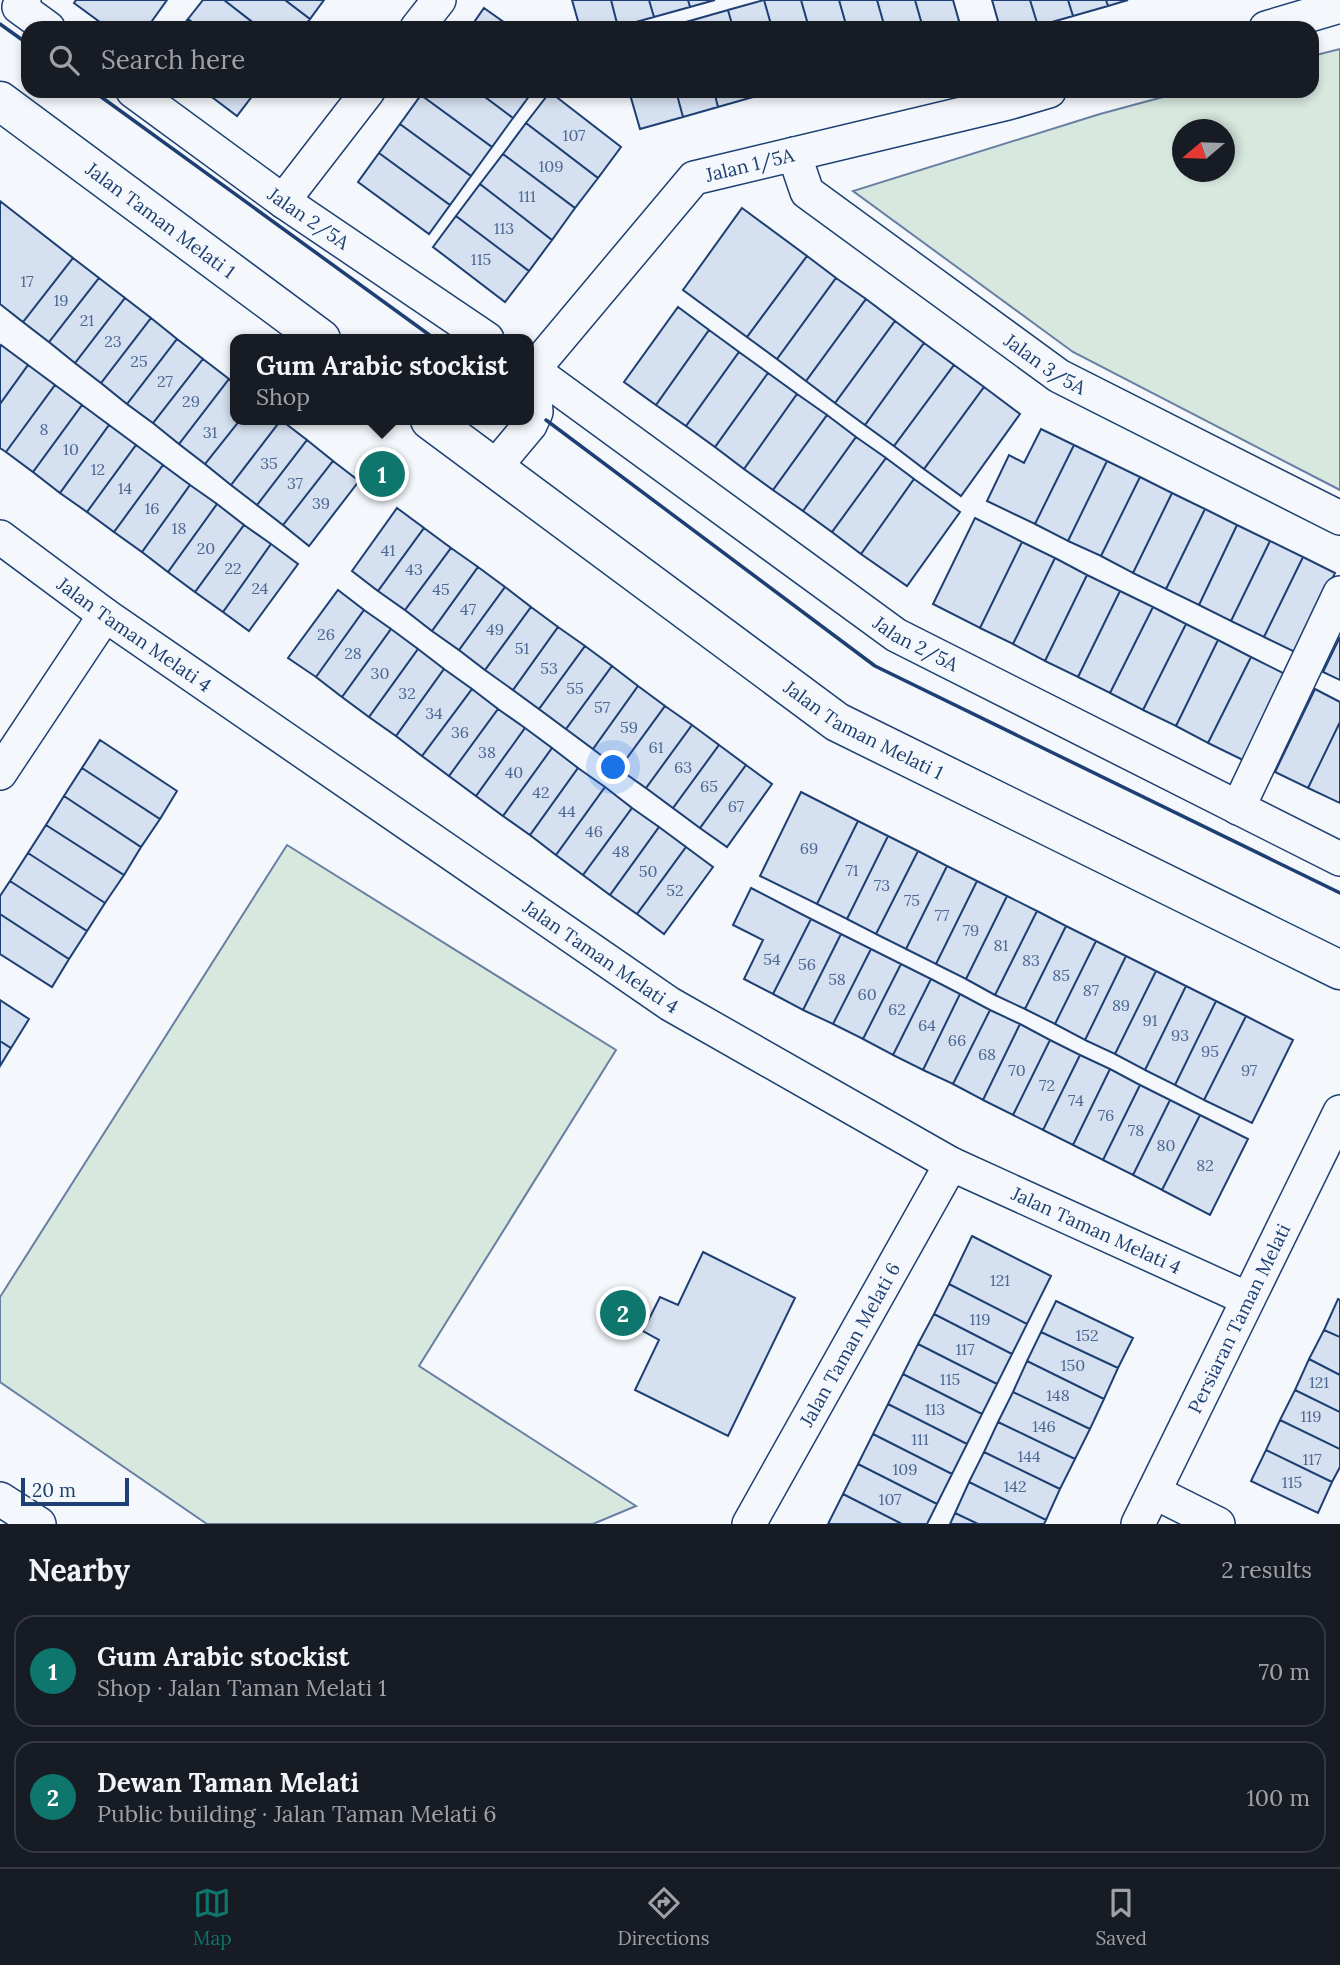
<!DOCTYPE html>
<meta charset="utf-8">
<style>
body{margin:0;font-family:Lora,serif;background:#242831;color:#f1f3f6}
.compass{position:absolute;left:1172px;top:119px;width:63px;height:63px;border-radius:50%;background:#171b24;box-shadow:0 4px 10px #0003;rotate:251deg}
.scale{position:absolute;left:21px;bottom:18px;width:108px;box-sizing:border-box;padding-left:7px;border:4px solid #1d3f73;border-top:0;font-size:19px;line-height:24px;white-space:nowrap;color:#1d3f73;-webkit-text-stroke:5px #f4f7fb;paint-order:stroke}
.you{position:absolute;left:614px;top:768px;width:24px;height:24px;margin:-18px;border:5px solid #fff;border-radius:50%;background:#1a73e8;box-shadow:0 0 0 10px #1a73e833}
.badge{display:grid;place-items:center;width:46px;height:46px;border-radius:50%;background:#0f766e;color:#fff;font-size:23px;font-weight:700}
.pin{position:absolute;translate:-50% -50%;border:4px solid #fff;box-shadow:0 2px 7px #0006}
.popup{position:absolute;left:230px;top:334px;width:304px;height:91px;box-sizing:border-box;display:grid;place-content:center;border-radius:14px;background:#171b24;filter:drop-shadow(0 2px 5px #0005);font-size:23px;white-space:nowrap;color:#9ea1a6}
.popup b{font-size:26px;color:#f1f3f6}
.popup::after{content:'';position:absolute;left:50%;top:100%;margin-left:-14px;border:14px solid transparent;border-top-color:#171b24}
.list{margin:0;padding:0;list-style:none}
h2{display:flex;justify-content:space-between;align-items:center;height:91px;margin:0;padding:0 28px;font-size:30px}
h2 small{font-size:23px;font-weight:400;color:#9ea1a6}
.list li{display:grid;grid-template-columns:46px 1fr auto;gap:21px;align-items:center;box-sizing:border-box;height:112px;margin:0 14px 14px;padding:0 14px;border:2px solid #363941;border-radius:21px}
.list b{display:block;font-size:26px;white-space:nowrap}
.list p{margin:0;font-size:23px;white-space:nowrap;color:#9ea1a6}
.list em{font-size:23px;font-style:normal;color:#9ea1a6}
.icon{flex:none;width:38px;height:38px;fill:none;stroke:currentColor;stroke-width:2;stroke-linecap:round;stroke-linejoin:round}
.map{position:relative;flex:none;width:1340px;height:1524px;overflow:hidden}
.search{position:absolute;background:#171b24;box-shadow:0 4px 10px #0003;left:21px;right:21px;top:21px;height:77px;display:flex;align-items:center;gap:18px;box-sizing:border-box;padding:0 24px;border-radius:21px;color:#9ea1a6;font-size:26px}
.sheet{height:343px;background:#171b24}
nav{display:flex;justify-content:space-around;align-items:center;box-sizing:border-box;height:98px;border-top:2px solid #363941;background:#171b24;font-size:19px;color:#9ea1a6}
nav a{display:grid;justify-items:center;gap:4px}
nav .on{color:#0f766e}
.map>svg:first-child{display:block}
.green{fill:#d7e8df;stroke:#687fa3;stroke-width:2;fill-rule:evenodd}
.building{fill:#d5e0f0;stroke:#1d3f73;stroke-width:2}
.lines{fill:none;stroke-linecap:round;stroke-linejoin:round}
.street-casing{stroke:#1d3f73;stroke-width:36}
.secondary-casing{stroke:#1d3f73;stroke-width:41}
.street{stroke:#f4f7fb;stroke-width:33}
.secondary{stroke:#f4f7fb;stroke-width:38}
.wall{stroke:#1d3f73;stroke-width:3.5}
.labels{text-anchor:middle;stroke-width:5;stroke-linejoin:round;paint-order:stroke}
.number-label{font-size:16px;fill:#4b6792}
.street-label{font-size:19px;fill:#1d3f73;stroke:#f4f7fb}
</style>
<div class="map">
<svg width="1340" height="1524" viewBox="0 0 1340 1524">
<rect width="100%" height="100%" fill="#f4f7fb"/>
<path class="green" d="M1340,49V490L1073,352L853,191L1100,114L1185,91H1312V56ZM1182,130H1224V172H1182Z
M287,845L616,1050L419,1366L636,1506L593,1524H207L0,1382V1297Z"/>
<path class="building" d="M76,0H167L147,28H108L74,3Z
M203,0H224L260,28H200L188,19Z
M224,0H285L310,19L303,28H260Z
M285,0H324L310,19Z
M572,0H611L618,27L580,28Z
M611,0H649L654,17L618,27Z
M649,0H688L690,7L654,17Z
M688,0H715L690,7Z
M764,0L772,28H733L728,10Z
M764,0H801L809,28H772Z
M801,0H839L847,28H809Z
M839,0H877L885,28H847Z
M877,0H915L923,28H885Z
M915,0H953L961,28H923Z
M992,0H1030L1038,26L1000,28Z
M1030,0H1068L1073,16L1038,26Z
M1068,0H1106L1108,6L1073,16Z
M1106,0H1128L1108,6Z
M484,8L512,28H470Z
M728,10L733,28H696L693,20Z
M188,19L200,28H181Z
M693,20L696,28H664Z
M204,91H256L237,116Z
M424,91H477L513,118L492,147L421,95Z
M477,91H533L513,118Z
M629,91H676L683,117L640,129Z
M676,91H714L718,107L683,117Z
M714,91H751L753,97L718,107Z
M751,91H775L753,97Z
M550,92L621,147L598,178L526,123Z
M421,95L492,147L471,176L400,124Z
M526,123L598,178L575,208L503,154Z
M400,124L471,176L450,205L379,153Z
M379,153L450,205L429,234L358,182Z
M503,154L575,208L552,240L480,184Z
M480,184L552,240L529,271L456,216Z
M0,201L73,258L23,322L0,304Z
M742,208L807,256L747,337L683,290Z
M456,216L529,271L505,302L433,247Z
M807,256L836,278L777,359L747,337Z
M73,258L99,278L49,342L23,322Z
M99,278L125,298L75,363L49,342Z
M836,278L866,299L806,381L777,359Z
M125,298L151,318L101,383L75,363Z
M866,299L895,321L835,403L806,381Z
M678,307L709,330L656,405L624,382Z
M151,318L177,339L127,404L101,383Z
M895,321L924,343L865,425L835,403Z
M709,330L739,352L686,426L656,405Z
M177,339L203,359L153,423L127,404Z
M924,343L954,365L894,446L865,425Z
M1,345L28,365L0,404V347Z
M739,352L768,373L715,447L686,426Z
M203,359L229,379L179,444L153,423Z
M28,365L55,385L6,452L0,448V404Z
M954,365L984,387L924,469L894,446Z
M768,373L797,394L744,469L715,447Z
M229,379L235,384V420H240L205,464L179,444Z
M55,385L82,405L33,472L6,452Z
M984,387L1020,414L961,496L924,469Z
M797,394L827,415L773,490L744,469Z
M82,405L109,425L60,493L33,472Z
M827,415L856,437L803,511L773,490Z
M240,420H281L231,485L205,464Z
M281,420L307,440L257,505L231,485Z
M109,425L136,445L87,512L60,493Z
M1041,429L1074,445L1035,524L987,501L1009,455L1024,463Z
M856,437L886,458L832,532L803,511Z
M307,440L333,461L283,525L257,505Z
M136,445L163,465L114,532L87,512Z
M1074,445L1107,461L1068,541L1035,524Z
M886,458L914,479L861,554L832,532Z
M333,461L359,481L309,546L283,525Z
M1107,461L1140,477L1101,556L1068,541Z
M163,465L190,485L142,552L114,532Z
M1140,477L1172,493L1133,573L1101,556Z
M914,479L960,512L907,586L861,554Z
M190,485L217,504L168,572L142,552Z
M1172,493L1205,509L1166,589L1133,573Z
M217,504L244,525L195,592L168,572Z
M397,508L424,528L378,591L352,571Z
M1205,509L1237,525L1199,605L1166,589Z
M975,518L1022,542L980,628L933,604Z
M244,525L271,544L223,612L195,592Z
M1237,525L1270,541L1231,621L1199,605Z
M424,528L451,548L405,610L378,591Z
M1270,541L1303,557L1264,637L1231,621Z
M1022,542L1055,558L1013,644L980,628Z
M271,544L298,564L249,631L223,612Z
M451,548L478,567L432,631L405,610Z
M1303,557L1335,573L1297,653L1264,637Z
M1055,558L1087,575L1045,661L1013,644Z
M478,567L505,587L459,650L432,631Z
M1087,575L1120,591L1078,677L1045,661Z
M505,587L531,607L485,670L459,650Z
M338,590L364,610L316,677L288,658Z
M1120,591L1153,607L1110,693L1078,677Z
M531,607L558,627L513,690L485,670Z
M1153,607L1186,624L1143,710L1110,693Z
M364,610L391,629L342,697L316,677Z
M1186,624L1218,640L1176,726L1143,710Z
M558,627L585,646L539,709L513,690Z
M391,629L418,649L369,717L342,697Z
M1340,637V680L1323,672Z
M1218,640L1251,657L1208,743L1176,726Z
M585,646L612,666L566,729L539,709Z
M418,649L444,669L396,736L369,717Z
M1251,657L1291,677L1249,763L1208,743Z
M612,666L638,686L593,749L566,729Z
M444,669L472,689L422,756L396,736Z
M638,686L665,706L619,769L593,749Z
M472,689L498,709L449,776L422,756Z
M1315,689L1340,702V722L1308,788L1275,772Z
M665,706L692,725L646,788L619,769Z
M498,709L525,728L476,796L449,776Z
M1340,722V803L1308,788Z
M692,725L719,745L673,808L646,788Z
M525,728L552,748L503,816L476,796Z
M100,740L177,791L160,819L82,768Z
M719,745L746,765L700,828L673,808Z
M552,748L578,768L530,835L503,816Z
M746,765L772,784L727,847L700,828Z
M82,768L160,819L141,847L64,796Z
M578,768L605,787L556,855L530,835Z
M605,787L632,808L583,875L556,855Z
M801,792L858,821L817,904L760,876Z
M64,796L141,847L124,875L46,825Z
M632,808L659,827L610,895L583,875Z
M858,821L888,836L847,919L817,904Z
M46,825L124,875L105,903L28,853Z
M659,827L686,847L637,914L610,895Z
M888,836L918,851L876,934L847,919Z
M686,847L713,867L664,934L637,914Z
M918,851L947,866L906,949L876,934Z
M28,853L105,903L87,931L10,881Z
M947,866L977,881L936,964L906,949Z
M10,881L87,931L69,959L0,914V896Z
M977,881L1007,896L966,979L936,964Z
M751,888L811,919L773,994L744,979L763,940L733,925Z
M1007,896L1037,911L995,995L966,979Z
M1037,911L1066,926L1025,1009L995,995Z
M0,914L69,959L52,987L0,954Z
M811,919L841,934L803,1010L773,994Z
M1066,926L1096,941L1055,1024L1025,1009Z
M841,934L871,949L833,1024L803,1010Z
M1096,941L1126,956L1085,1040L1055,1024Z
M871,949L901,964L863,1039L833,1024Z
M1126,956L1156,971L1115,1054L1085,1040Z
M901,964L931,979L893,1055L863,1039Z
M1156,971L1186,986L1145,1070L1115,1054Z
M931,979L960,994L923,1070L893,1055Z
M1186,986L1216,1001L1175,1085L1145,1070Z
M960,994L990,1010L953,1084L923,1070Z
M0,1000L29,1019L11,1048L0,1041Z
M1216,1001L1246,1016L1204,1100L1175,1085Z
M990,1010L1020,1024L983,1100L953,1084Z
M1246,1016L1293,1040L1252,1123L1204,1100Z
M1020,1024L1050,1040L1013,1115L983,1100Z
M1050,1040L1080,1055L1043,1130L1013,1115Z
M0,1041L11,1048L0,1066Z
M1080,1055L1110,1069L1073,1145L1043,1130Z
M1110,1069L1140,1085L1103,1160L1073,1145Z
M1140,1085L1170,1100L1133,1175L1103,1160Z
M1170,1100L1200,1115L1162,1190L1133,1175Z
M1200,1115L1248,1139L1210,1215L1162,1190Z
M972,1236L1051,1276L1027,1324L949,1284Z
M703,1252L795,1298L728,1436L635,1390L659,1340L643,1331L660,1297L678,1305Z
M949,1284L1027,1324L1012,1354L934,1314Z
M1338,1299L1340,1300V1337L1324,1330Z
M1056,1301L1133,1338L1118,1368L1041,1332Z
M934,1314L1012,1354L997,1384L918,1344Z
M1324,1330L1340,1337V1375L1309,1359Z
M1041,1332L1118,1368L1104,1399L1027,1361Z
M918,1344L997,1384L982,1414L903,1374Z
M1309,1359L1340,1375V1412L1295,1390Z
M1027,1361L1104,1399L1090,1429L1013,1392Z
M903,1374L982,1414L967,1444L888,1404Z
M1295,1390L1340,1412V1449L1280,1420Z
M1013,1392L1090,1429L1075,1459L998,1422Z
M888,1404L967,1444L952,1474L873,1434Z
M1280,1420L1340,1449V1467L1332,1482L1266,1450Z
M998,1422L1075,1459L1060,1489L984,1452Z
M873,1434L952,1474L937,1504L858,1464Z
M1266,1450L1332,1482L1318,1513L1251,1481Z
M984,1452L1060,1489L1046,1520L969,1482Z
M858,1464L937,1504L927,1524H902L843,1494Z
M969,1482L1046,1520L1044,1524H978L955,1513Z
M843,1494L902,1524H828Z
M955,1513L978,1524H950Z"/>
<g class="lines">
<g class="street-casing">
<g id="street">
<path d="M24,0L19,7L48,28"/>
<path d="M417,28L439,0"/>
<path d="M1266,28L1340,6"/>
<path id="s1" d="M133,91L283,201L487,339"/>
<path id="s2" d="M794,154L807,192L1059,376L1340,518"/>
<path d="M283,201L368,91"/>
<path id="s3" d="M529,367L896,635L1340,859"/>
<path id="s4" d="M529,371L533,370L694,178L1008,103L1049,91"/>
<path d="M494,468L530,425L536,412L533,370"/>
<path id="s5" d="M0,537L105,615L670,1004L951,1164L1248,1299"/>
<path d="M0,773L105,615"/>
<path d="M1238,808L1340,593"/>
<path d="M1154,1492L1218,1524"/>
<path d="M0,1499L39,1524"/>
<path id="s6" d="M749,1524L951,1164"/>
<path id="s7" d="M1138,1524L1340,1112"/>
</g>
</g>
<g class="secondary-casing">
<g id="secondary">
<path id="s8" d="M0,101L321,339"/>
<path id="s9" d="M430,420L837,722L1340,970"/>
</g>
</g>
<use href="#street" class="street"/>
<use href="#secondary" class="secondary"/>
<path class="wall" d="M0,24L28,44
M93,91L435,339
M546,420L875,666L1340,893"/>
</g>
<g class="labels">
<g class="number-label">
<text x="574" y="141">107</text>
<text x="551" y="172">109</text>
<text x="527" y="202">111</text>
<text x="504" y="234">113</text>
<text x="481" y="265">115</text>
<text x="27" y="287">17</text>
<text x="61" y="306">19</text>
<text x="87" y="326">21</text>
<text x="113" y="347">23</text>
<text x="139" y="367">25</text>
<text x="165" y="387">27</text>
<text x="191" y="407">29</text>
<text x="44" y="435">8</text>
<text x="210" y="438">31</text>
<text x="71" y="455">10</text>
<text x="269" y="469">35</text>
<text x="98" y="475">12</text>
<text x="295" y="489">37</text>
<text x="125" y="494">14</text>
<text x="321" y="509">39</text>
<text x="152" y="514">16</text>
<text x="179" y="534">18</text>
<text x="206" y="554">20</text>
<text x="388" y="556">41</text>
<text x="233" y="574">22</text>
<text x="414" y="575">43</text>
<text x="260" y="594">24</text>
<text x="441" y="595">45</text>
<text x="468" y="615">47</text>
<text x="495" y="635">49</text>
<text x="326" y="640">26</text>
<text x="522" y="654">51</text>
<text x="353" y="659">28</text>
<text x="549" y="674">53</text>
<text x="380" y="679">30</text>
<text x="575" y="694">55</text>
<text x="407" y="699">32</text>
<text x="602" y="713">57</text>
<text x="434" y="719">34</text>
<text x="629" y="733">59</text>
<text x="460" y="738">36</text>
<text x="656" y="753">61</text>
<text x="487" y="758">38</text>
<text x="683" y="773">63</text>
<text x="514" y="778">40</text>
<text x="709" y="792">65</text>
<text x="541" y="798">42</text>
<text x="736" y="812">67</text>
<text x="567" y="817">44</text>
<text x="594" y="837">46</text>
<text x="809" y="854">69</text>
<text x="621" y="857">48</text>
<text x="852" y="876">71</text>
<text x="648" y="877">50</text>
<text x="882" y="891">73</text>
<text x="675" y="896">52</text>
<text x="912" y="906">75</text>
<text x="942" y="921">77</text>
<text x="971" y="936">79</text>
<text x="1001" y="951">81</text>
<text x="772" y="965">54</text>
<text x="1031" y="966">83</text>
<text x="807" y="970">56</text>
<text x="1061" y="981">85</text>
<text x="837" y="985">58</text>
<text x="1091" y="996">87</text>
<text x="867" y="1000">60</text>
<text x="1121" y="1011">89</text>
<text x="897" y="1015">62</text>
<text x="1150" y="1026">91</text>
<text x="927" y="1031">64</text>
<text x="1180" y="1041">93</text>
<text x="957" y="1046">66</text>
<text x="1210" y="1057">95</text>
<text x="987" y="1060">68</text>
<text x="1017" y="1076">70</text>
<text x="1249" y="1076">97</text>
<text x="1047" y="1091">72</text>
<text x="1076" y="1106">74</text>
<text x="1106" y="1121">76</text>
<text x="1136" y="1136">78</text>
<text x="1166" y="1151">80</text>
<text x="1205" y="1171">82</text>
<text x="1000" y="1286">121</text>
<text x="980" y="1325">119</text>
<text x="1087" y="1341">152</text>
<text x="965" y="1355">117</text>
<text x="1073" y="1371">150</text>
<text x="950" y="1385">115</text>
<text x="1319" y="1388">121</text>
<text x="1058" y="1401">148</text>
<text x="935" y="1415">113</text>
<text x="1311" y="1422">119</text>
<text x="1044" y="1432">146</text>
<text x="920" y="1445">111</text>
<text x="1029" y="1462">144</text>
<text x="1312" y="1465">117</text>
<text x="905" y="1475">109</text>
<text x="1292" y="1488">115</text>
<text x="1015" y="1492">142</text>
<text x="890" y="1505">107</text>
</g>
<g class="street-label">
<text dy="7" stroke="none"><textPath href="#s4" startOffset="312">Jalan 1/5A</textPath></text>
<text dy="7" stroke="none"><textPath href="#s1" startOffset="217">Jalan 2/5A</textPath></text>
<text dy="7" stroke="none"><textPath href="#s8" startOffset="200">Jalan Taman Melati 1</textPath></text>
<text dy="7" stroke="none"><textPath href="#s2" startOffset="334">Jalan 3/5A</textPath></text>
<text dy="7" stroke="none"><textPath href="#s5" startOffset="166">Jalan Taman Melati 4</textPath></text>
<text dy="7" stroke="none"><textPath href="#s3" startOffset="476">Jalan 2/5A</textPath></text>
<text dy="7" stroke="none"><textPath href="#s9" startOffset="534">Jalan Taman Melati 1</textPath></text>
<text dy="7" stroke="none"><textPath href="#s5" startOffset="733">Jalan Taman Melati 4</textPath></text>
<text dy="7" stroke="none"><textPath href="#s5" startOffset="1300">Jalan Taman Melati 4</textPath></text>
<text dy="7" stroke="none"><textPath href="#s7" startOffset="229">Persiaran Taman Melati</textPath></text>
<text dy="7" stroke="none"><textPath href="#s6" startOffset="206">Jalan Taman Melati 6</textPath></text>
</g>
</g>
</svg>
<svg class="compass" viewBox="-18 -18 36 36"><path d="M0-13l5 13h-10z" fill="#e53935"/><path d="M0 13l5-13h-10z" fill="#9ea1a6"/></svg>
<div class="scale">20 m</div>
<div class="you"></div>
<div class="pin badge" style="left:382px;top:474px">1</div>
<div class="popup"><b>Gum Arabic stockist</b>Shop</div>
<div class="pin badge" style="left:623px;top:1313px">2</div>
<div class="search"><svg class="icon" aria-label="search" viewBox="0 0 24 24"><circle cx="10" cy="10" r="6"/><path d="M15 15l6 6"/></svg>Search here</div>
</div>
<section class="sheet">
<h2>Nearby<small>2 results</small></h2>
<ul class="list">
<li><span class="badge">1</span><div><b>Gum Arabic stockist</b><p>Shop · Jalan Taman Melati 1</p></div><em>70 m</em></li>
<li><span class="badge">2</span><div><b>Dewan Taman Melati</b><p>Public building · Jalan Taman Melati 6</p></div><em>100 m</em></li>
</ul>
</section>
<nav>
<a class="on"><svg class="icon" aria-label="map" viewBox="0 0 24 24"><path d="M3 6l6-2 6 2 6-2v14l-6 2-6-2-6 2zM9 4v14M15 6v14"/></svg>Map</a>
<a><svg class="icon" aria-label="directions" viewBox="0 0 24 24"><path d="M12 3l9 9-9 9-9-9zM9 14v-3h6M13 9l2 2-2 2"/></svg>Directions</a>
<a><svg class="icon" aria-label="saved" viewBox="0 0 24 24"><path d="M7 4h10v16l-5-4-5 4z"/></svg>Saved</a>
</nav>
